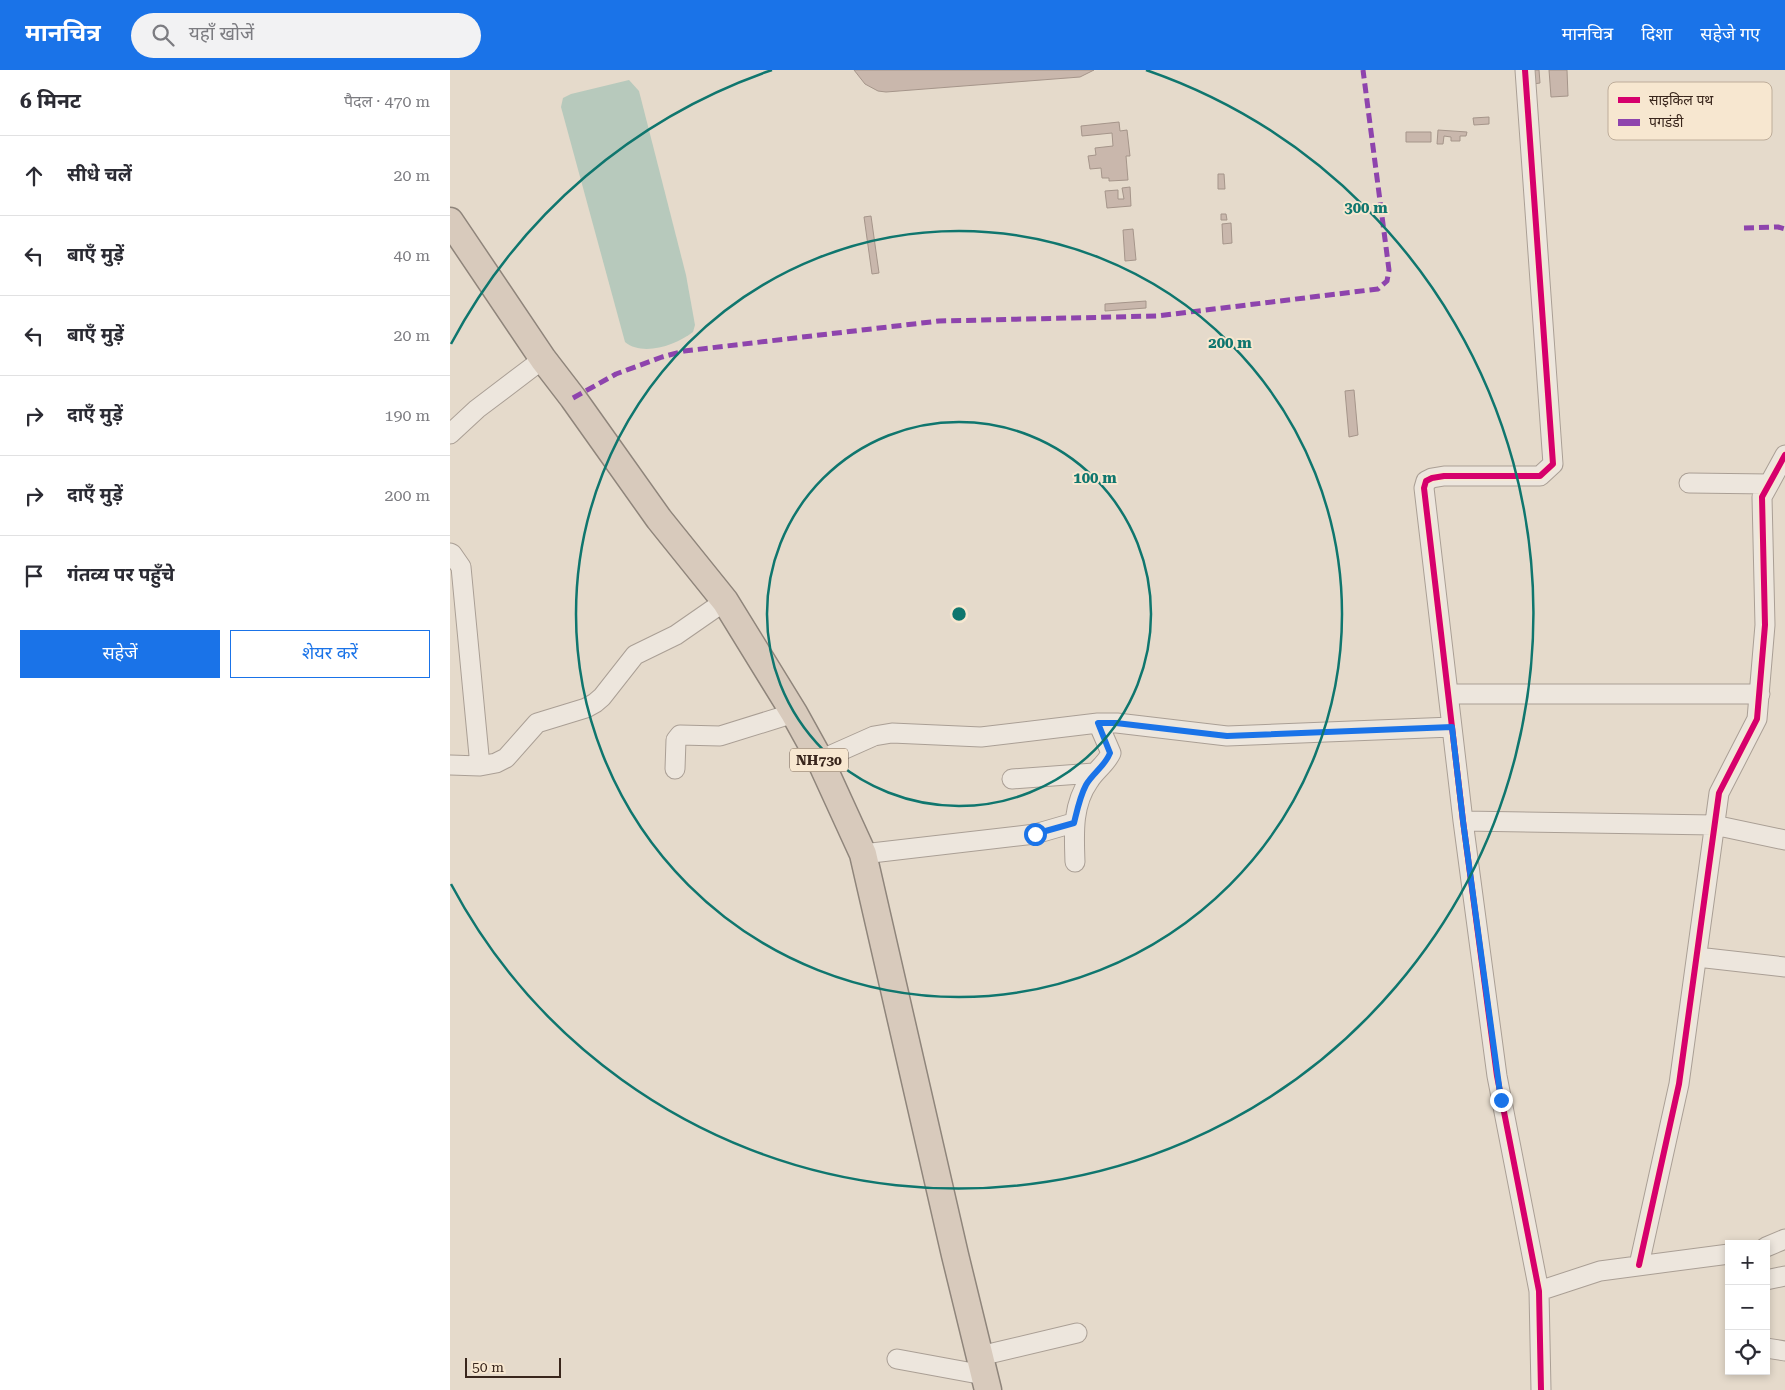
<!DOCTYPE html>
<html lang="hi">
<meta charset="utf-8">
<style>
body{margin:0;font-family:"Roboto Serif","Noto Sans Devanagari",serif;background:#f2f2f3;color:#2b2b33}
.controls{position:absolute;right:15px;bottom:15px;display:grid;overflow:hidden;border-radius:0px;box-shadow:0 2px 8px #0003}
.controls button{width:45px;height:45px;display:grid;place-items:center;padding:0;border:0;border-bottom:1px solid #e1e1e2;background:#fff;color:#2b2b33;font:25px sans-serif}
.scale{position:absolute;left:15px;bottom:12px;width:96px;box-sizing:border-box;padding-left:5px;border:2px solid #39261c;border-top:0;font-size:14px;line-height:18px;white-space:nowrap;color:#39261c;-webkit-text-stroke:4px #f7e7d0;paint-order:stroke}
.stop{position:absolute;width:15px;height:15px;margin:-11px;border:4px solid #1a73e8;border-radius:50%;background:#fff}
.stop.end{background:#1a73e8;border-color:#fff;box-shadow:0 1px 5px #0008}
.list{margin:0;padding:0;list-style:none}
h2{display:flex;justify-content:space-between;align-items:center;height:65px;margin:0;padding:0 20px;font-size:21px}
h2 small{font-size:16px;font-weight:400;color:#7c7c81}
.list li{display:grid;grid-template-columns:32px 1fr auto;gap:15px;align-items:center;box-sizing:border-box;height:80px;padding:0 20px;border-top:1px solid #e1e1e2}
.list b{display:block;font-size:19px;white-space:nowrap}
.list em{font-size:16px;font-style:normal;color:#7c7c81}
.actions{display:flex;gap:10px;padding:15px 20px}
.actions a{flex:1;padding:11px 0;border:1px solid #1a73e8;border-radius:0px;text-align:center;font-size:18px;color:#1a73e8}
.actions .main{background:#1a73e8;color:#fff}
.icon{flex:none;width:28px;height:28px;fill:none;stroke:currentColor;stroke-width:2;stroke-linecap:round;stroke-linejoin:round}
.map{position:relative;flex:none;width:1335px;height:1320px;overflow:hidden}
header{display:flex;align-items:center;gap:30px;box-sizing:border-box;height:70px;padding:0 25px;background:#1a73e8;color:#fff}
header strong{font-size:24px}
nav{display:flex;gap:28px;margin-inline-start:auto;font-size:18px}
.search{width:350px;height:45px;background:#f2f2f3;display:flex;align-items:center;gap:12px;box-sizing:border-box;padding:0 18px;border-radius:28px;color:#7c7c81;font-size:19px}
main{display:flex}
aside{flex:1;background:#fff}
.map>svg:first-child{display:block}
.water{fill:#b7c9bc}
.building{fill:#c9b7ac;stroke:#a5958a}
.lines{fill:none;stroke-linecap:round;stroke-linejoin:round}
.minor-casing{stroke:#aa9f95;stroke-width:21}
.highway-casing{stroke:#8f857b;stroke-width:29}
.minor{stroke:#ede6dd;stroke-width:19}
.highway{stroke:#d8cabc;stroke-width:26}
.quiet{stroke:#8e44ad;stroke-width:5;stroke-dasharray:10 5;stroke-linecap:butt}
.cycleway-casing{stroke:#f7e7d0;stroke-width:9}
.cycleway{stroke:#d6006c;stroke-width:6}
.route{stroke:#1a73e8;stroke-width:6}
.ring{fill:none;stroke:#0f766e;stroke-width:2.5}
.labels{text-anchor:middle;stroke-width:4;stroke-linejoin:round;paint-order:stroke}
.shield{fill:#f7e7d0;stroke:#726052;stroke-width:1}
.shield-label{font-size:14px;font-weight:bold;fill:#39261c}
.key{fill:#f7e7d0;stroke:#bead9a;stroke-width:1}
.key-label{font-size:14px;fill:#39261c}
.centre{fill:#0f766e;stroke:#f7e7d0;stroke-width:2.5}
.ring-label{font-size:15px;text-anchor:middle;font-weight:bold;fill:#0f766e;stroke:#f7e7d0;stroke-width:4;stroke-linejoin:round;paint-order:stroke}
</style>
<header>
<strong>मानचित्र</strong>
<div class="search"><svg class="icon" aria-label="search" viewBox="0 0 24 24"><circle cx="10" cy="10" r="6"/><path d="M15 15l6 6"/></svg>यहाँ खोजें</div>
<nav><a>मानचित्र</a><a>दिशा</a><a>सहेजे गए</a></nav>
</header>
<main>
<aside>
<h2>6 मिनट<small>पैदल · 470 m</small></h2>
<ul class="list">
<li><svg class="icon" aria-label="ahead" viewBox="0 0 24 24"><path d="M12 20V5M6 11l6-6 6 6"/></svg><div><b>सीधे चलें</b></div><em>20 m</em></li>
<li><svg class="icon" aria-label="left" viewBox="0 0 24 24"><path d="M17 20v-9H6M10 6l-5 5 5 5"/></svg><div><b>बाएँ मुड़ें</b></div><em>40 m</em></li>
<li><svg class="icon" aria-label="left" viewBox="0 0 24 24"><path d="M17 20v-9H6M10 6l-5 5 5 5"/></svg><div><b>बाएँ मुड़ें</b></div><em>20 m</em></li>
<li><svg class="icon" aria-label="right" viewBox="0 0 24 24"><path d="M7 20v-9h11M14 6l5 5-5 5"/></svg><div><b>दाएँ मुड़ें</b></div><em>190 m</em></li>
<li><svg class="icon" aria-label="right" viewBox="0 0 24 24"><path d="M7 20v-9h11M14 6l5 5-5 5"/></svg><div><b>दाएँ मुड़ें</b></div><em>200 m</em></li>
<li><svg class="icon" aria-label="arrive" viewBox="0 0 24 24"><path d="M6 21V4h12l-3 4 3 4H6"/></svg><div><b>गंतव्य पर पहुँचे</b></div></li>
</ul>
<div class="actions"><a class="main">सहेजें</a><a>शेयर करें</a></div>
</aside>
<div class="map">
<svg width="1335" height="1320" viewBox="0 0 1335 1320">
<rect width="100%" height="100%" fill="#e5dacb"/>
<path class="water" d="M179,10L189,21L236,205L245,255L243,262C226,275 193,287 175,272L111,37L113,28L121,24Z"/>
<path class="building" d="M404,0H644L630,7L436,22L428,21L415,14Z
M1082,0H1089L1090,13L1083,14Z
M1099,0H1117L1118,26L1101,27Z
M1039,47V54L1024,55L1023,48Z
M669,52L670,61L677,60L680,86H676L678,110L659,111V108H652L651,98L640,99L638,86L646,85L645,78L663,76L662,63L632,66L631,56Z
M988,60L1017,62L1016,66H1010V71H1001V67L994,66L993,74H987Z
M956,62H981V72H956Z
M768,104H774L775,119H768Z
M680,117L681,136L657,138L655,121L668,120V129H674L672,118Z
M771,144H776L777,150H771Z
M421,146L429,203L422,204L414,147Z
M781,153L782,173L773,174L772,154Z
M683,159L686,190L675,191L673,160Z
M696,231V238L655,241V234Z
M904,320L908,365L899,367L895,321Z"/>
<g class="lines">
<g class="minor-casing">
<path id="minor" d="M1075,0L1103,394L1090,406H994L982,408L976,411L974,418L1013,751L1047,1006L1089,1221L1091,1320
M0,364L27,339L93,289
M1239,413L1319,414
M0,483L2,484L11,497L30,696
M999,624H1310
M370,690L424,666L442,663L531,667L648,653H667L777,666L1002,657
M0,695L30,696L46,693L56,688L87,653L136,638L145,633L152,627L185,585L226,565L275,531
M225,699L226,670L230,665L270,666L344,643
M562,709L644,703
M1013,751L1264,755L1335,770
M413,784L585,764L623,753
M625,792C624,764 622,735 639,711C645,701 656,694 661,683L648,653
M1247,887L1335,897
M1316,1177L1335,1169
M1189,1195L1229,1014L1269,723L1307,649L1315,555L1312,427L1335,385
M1316,1210L1335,1206
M1089,1221L1150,1201L1279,1184
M1316,1278L1335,1281
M530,1286L627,1263
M447,1289L534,1305"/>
</g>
<g class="highway-casing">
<path id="highway" d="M0,151L93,289L123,328L209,449L275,531L344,643L370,690L413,784L505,1185L538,1320"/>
</g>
<use href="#minor" class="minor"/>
<use href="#highway" class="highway"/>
<path class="quiet" d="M1294,158L1328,157L1335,159
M123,328L166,304L212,287L234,281L489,251L707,246L928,219L937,211L939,200L913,0"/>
<g class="cycleway-casing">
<path id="cycleway" d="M1075,0L1103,394L1090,406H994L982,408L976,411L974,418L1013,751L1047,1006L1089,1221L1091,1320
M1189,1195L1229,1014L1269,723L1307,649L1315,555L1312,427L1335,385"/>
</g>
<use href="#cycleway" class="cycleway"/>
</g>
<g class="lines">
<path class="route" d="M585,764L624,753C627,741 630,726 636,715C643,703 655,696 660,683L648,653H666L777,666L1002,657L1013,751L1051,1030"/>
</g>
<g class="ring">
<circle cx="509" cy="544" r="192"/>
<circle cx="509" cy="544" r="383"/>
<path d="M1 274A575 575 0 0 1 322 0M696 0A575 575 0 1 1 1 814"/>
</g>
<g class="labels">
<rect class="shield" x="340" y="678.5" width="58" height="23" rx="4"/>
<g class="shield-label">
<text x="369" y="695">NH730</text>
</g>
</g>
<rect x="1158" y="12" width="164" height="58" rx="8" class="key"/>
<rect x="1168" y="27" width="22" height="6" fill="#d6006c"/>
<rect x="1168" y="49" width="22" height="7" fill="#8e44ad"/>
<g class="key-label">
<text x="1199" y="35">साइकिल पथ</text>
<text x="1199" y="57">पगडंडी</text>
</g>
<circle cx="509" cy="544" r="8" class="centre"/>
<g class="ring-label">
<text x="916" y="143">300 m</text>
<text x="780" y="278">200 m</text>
<text x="645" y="413">100 m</text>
</g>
</svg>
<div class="controls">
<button>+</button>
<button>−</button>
<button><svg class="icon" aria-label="locate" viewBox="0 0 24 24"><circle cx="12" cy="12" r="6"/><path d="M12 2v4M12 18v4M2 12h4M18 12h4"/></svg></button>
</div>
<div class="scale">50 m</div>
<div class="stop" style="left:585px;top:764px"></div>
<div class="stop end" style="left:1051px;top:1030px"></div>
</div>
</main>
